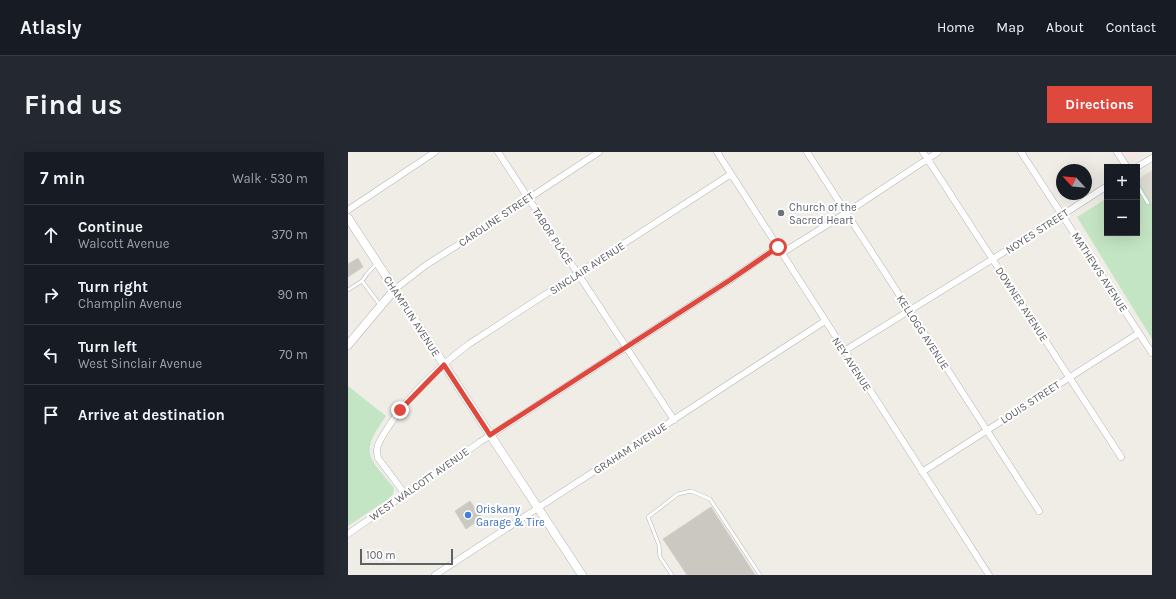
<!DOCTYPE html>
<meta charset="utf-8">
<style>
body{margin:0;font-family:Karla,sans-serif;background:#242831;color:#f1f3f6}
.controls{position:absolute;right:12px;top:12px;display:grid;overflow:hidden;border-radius:0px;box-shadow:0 4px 16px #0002}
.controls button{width:36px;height:36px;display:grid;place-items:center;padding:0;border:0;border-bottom:1px solid #363941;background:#171b24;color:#f1f3f6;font:20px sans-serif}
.compass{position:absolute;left:708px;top:12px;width:36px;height:36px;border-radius:50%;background:#171b24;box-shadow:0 4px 16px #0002;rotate:296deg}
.scale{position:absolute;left:12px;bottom:10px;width:93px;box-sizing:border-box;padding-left:4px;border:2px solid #5e6165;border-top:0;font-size:11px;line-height:14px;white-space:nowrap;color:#5e6165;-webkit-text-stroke:3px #fff;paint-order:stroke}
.stop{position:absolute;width:12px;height:12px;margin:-9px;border:3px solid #df483c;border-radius:50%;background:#fff}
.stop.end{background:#df483c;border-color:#fff;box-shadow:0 1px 4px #0008}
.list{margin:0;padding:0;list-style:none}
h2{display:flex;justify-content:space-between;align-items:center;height:52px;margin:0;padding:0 16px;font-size:17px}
h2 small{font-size:13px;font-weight:400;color:#9ea1a6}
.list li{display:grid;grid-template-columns:26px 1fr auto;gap:12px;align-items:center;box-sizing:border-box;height:60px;padding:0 16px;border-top:1px solid #363941}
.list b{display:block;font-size:15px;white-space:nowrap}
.list p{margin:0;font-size:13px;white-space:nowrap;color:#9ea1a6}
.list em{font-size:13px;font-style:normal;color:#9ea1a6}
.icon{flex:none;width:22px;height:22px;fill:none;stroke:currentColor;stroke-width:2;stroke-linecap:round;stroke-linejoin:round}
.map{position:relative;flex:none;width:804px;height:423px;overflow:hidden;border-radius:0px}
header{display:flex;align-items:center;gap:24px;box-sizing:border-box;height:56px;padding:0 20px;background:#171b24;border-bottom:1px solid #363941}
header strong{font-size:19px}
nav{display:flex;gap:22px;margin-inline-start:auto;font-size:14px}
.intro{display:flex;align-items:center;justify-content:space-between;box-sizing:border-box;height:96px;padding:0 24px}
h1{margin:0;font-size:28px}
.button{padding:10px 18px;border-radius:0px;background:#df483c;color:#fff;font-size:14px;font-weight:700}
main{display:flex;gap:24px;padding:0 24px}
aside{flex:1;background:#171b24;border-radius:0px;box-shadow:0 4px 16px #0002}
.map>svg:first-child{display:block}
.education{fill:#dfdcd4}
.medical{fill:#fae6e4}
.green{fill:#c4e5c4}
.building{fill:#cbc8c2;stroke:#d3cfc5}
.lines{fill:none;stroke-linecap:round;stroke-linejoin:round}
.service-casing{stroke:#b3b6ba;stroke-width:4}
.minor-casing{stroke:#b3b6ba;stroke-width:7}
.tertiary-casing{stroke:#b3b6ba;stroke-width:9}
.service{stroke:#fff;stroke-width:3}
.minor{stroke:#fff;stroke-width:6}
.tertiary{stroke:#fff;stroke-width:8}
.route{stroke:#df483c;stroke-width:5}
.worship-dot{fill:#6b7280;stroke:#fff;stroke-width:1.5}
.shop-dot{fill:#3f7fe0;stroke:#fff;stroke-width:1.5}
.labels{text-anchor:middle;stroke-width:4;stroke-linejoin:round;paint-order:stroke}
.worship-label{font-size:11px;fill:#5b616d;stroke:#fff;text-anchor:start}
.street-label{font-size:11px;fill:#5e6165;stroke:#fff}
.shop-label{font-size:11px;fill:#366cbe;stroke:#fff;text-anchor:start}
</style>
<header>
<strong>Atlasly</strong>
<nav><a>Home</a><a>Map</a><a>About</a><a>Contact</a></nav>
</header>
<div class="intro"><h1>Find us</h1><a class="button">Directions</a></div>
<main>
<aside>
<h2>7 min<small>Walk · 530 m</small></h2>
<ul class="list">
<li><svg class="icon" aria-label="ahead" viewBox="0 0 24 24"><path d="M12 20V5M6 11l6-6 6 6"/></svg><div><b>Continue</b><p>Walcott Avenue</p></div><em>370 m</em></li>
<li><svg class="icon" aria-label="right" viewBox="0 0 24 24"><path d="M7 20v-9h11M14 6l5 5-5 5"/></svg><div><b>Turn right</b><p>Champlin Avenue</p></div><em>90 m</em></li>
<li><svg class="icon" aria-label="left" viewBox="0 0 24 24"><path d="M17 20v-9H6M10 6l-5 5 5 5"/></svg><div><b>Turn left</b><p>West Sinclair Avenue</p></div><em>70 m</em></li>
<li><svg class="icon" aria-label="arrive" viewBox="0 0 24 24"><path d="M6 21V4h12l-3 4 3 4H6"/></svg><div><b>Arrive at destination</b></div></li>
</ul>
</aside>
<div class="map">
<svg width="804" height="423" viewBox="0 0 804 423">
<rect width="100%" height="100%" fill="#efede6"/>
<path class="education" d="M804,18V50L790,27Z"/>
<path class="medical" d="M777,0H794L782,8Z"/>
<path class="green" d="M790,27L804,50V187L729,65L759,46V81H789Z
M0,234L38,264C11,302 20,304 46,336L45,342L39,348L0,374Z"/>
<path class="building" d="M10,106L15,115L0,125V112Z
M122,349L134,366L118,377L107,359Z
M363,355L407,423H339L315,387Z"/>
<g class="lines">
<g class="service-casing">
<path id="service" d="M789,33L800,51
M14,129L32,153
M0,138L14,129L19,122L29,111
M324,423L312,405L311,393L300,365L330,342L343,339L362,347L412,423"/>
</g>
<g class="minor-casing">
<path id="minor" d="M150,0L326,268
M369,0L641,423
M459,0L691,359
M575,0L773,305
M673,0L804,201
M769,0L779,15
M789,15L804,6
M0,58L87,0
M434,101L498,61L590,0
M47,137L78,113L116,89L251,0
M496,199L685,82L759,34
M574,320L791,181
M57,342L30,306C30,304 29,302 29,300C28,292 34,286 37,280C58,246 89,216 121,192L383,22
M0,382L132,290L382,128L430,95
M87,423L477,169"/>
</g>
<g class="tertiary-casing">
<path id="tertiary" d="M0,66L234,423
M0,193L47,137"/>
</g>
<use href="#service" class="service"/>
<use href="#minor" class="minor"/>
<use href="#tertiary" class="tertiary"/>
</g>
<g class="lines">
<path class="route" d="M52,258L96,213L142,283L382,128L430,95"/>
</g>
<circle class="worship-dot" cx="433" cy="61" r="4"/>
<circle class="shop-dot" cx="120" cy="363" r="4"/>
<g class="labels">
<g class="worship-label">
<text x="441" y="59">Church of the<tspan x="441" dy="13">Sacred Heart</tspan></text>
</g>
<g class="street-label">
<text transform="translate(148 67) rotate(-34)" y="4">CAROLINE STREET</text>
<text transform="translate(689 79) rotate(-33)" y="4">NOYES STREET</text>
<text transform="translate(205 84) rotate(57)" y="4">TABOR PLACE</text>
<text transform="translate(239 116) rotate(-33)" y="4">SINCLAIR AVENUE</text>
<text transform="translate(752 120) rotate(57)" y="4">MATHEWS AVENUE</text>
<text transform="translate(674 152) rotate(57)" y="4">DOWNER AVENUE</text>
<text transform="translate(64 164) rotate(57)" y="4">CHAMPLIN AVENUE</text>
<text transform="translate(575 180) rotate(57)" y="4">KELLOGG AVENUE</text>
<text transform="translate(504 212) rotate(57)" y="4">NEY AVENUE</text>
<text transform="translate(682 250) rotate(-33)" y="4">LOUIS STREET</text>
<text transform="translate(282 296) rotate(-33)" y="4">GRAHAM AVENUE</text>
<text transform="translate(71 332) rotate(-35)" y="4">WEST WALCOTT AVENUE</text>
</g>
<g class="shop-label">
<text x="128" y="361">Oriskany<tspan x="128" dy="13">Garage &amp; Tire</tspan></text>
</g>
</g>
</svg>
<div class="controls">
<button>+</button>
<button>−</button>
</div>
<svg class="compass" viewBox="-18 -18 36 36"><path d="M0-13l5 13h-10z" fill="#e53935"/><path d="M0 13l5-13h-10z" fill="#9ea1a6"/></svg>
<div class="scale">100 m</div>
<div class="stop" style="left:430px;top:95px"></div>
<div class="stop end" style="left:52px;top:258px"></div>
</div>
</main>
